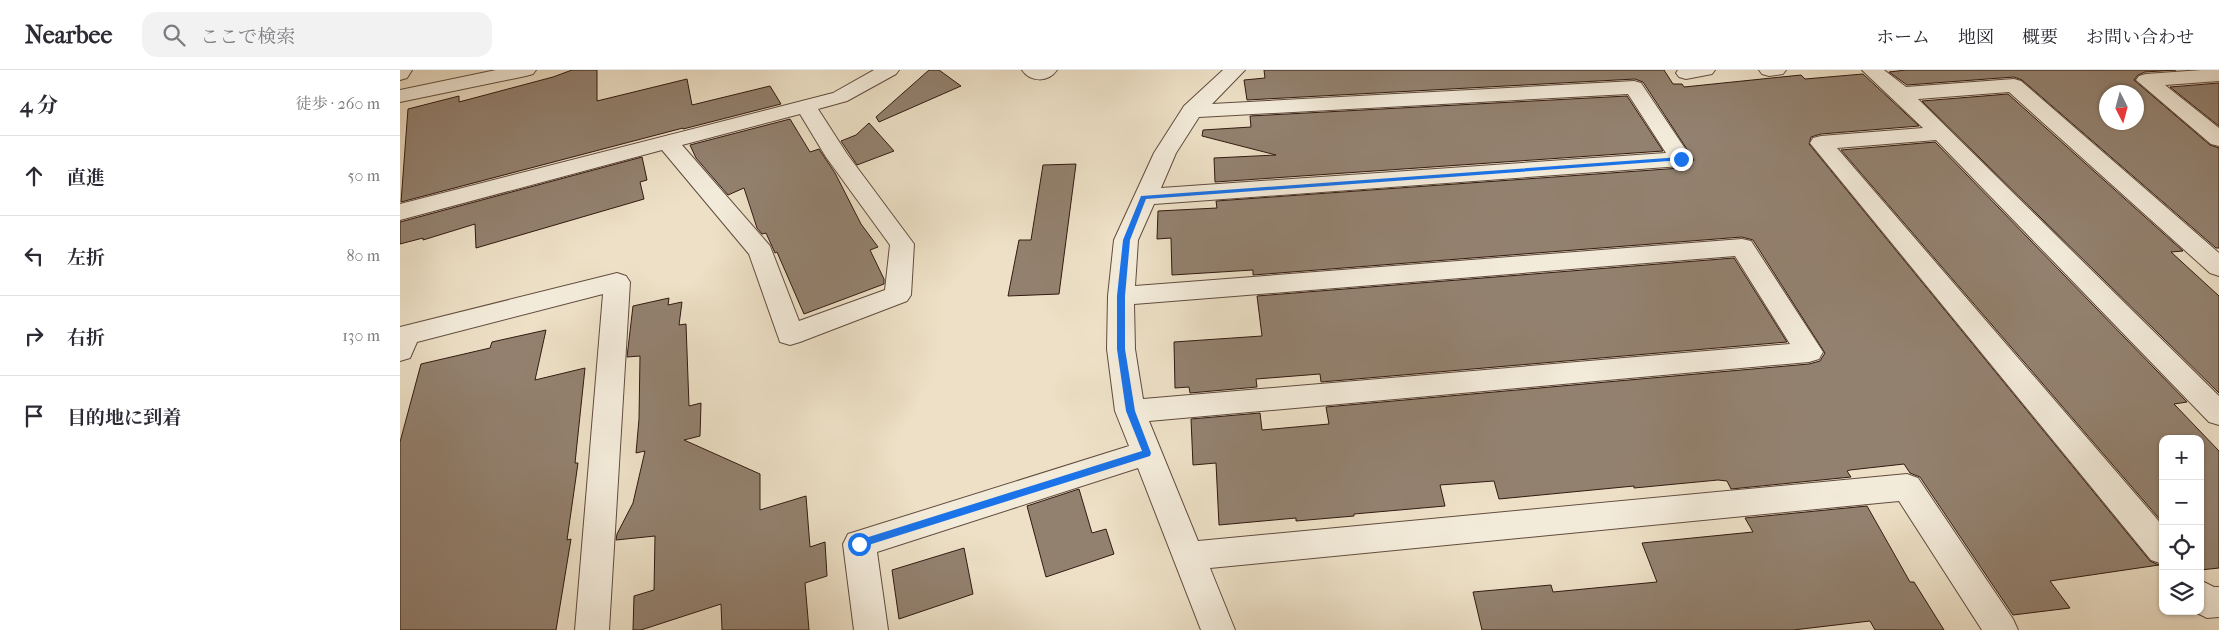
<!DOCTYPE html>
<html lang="ja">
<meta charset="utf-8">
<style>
body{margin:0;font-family:"IM FELL French Canon","Noto Serif JP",serif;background:#f2f2f3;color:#2b2b33}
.controls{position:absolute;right:15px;bottom:15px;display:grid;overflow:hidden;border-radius:10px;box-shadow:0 1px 4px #0004}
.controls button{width:45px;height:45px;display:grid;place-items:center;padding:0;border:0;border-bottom:1px solid #e1e1e2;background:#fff;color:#2b2b33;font:25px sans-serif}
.compass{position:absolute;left:1699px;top:15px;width:45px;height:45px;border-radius:50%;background:#fff;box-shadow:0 1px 4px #0004;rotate:174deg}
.stop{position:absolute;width:15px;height:15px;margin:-11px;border:4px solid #1a73e8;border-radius:50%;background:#fff}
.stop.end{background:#1a73e8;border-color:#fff;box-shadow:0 1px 5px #0008}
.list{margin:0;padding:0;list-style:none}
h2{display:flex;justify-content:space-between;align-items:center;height:65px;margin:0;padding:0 20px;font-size:21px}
h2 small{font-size:16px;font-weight:400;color:#7c7c81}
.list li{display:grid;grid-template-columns:32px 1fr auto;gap:15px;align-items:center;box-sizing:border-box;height:80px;padding:0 20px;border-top:1px solid #e1e1e2}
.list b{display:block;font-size:19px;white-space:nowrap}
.list em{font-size:16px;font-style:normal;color:#7c7c81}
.icon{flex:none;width:28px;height:28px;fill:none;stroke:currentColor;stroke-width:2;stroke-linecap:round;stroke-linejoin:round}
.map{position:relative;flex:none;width:1819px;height:560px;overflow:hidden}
header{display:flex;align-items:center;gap:30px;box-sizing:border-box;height:70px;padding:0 25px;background:#fff;border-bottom:1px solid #e1e1e2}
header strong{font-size:24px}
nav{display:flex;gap:28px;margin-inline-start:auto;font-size:18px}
.search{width:350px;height:45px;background:#f2f2f3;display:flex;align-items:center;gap:12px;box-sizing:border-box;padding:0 18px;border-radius:15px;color:#7c7c81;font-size:19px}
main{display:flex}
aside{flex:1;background:#fff}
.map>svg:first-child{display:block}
.building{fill:#93816f;stroke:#321a11;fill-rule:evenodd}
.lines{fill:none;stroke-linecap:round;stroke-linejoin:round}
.minor-casing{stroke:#614c3e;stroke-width:2}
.minor{fill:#f3ebda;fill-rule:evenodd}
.route{fill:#1a73e8}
</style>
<header>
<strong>Nearbee</strong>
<div class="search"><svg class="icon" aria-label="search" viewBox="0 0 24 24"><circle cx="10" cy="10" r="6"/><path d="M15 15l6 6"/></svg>ここで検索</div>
<nav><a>ホーム</a><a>地図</a><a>概要</a><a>お問い合わせ</a></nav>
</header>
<main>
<aside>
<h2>4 分<small>徒歩 · 260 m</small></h2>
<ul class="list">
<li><svg class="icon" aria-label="ahead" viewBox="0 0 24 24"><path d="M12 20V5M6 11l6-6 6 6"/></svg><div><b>直進</b></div><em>50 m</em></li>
<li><svg class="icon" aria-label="left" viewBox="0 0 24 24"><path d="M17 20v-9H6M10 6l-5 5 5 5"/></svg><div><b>左折</b></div><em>80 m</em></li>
<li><svg class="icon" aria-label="right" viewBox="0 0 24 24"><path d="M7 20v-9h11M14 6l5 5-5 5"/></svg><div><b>右折</b></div><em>130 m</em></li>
<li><svg class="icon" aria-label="arrive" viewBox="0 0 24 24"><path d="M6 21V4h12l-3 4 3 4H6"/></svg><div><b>目的地に到着</b></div></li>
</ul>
</aside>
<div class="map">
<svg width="1819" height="560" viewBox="0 0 1819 560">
<rect width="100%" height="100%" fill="#ede0c6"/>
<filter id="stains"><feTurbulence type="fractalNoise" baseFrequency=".004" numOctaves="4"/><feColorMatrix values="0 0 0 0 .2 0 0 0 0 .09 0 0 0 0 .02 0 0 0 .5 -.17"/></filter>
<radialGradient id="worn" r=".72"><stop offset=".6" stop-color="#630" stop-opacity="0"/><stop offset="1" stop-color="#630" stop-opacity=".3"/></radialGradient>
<path class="building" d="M172,0H197V31L287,9L292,35L370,16L381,34L283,59V58L1,132L8,39L59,26V32L153,7Z
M529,0H539L561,16L479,52L476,47Z
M864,0H1264L1273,14H1282L1284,17L1401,5L1405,9L1463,4L1519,56L1421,64L1411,67L1409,74L1750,491L1759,495L1650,511L1670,538L1613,545L1520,407L1510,403L1504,394L1450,400L1447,401L1451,407L1331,419L1327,411L1318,410L1234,418V416L1099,429L1094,411L1040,415L1045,436L954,444V446L896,451V448L819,455L816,393L793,395L791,349L860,343L862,360L929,354L926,337L1409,294L1420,291L1425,283L1353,170L1342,167L853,205V200L772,205L771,168L757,169L758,141L817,138L816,131L1281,98L1289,96L1294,90L1243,12L1235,9L847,30L844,10L865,8Z
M1506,0H1776L1745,2L1738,5L1734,10L1810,75L1819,78V178H1816L1622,10L1614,7L1507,15L1489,2ZM1706,22H1736V52H1706Z
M1819,13V56L1770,17Z
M1608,24L1783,181L1771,182L1819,226V323L1522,31Z
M1227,26L1263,81L815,112L814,88L876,85L802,66L803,60L851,57L850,46Z
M390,49L410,82L419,79L435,103L461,154L478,177L470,180L484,209V214L404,244L377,182L375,183L366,163L362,164L357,158L344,118L328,125L296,88L290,75Z
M469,53L494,81L457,95L441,71L456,65Z
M1535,72L1787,332L1774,334L1819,381V498L1800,500V369H1763V453L1441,80Z
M242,87L247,110L240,112L244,129L76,178L75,154L23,170V168L0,174V152Z
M676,94L659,224L608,226L619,170H631L643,95Z
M1334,188L1387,272L921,312L920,304L856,309L857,317L790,323L789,317L775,318L774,272L862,266L857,226Z
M269,228L268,235L282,232L279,255L286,254L289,336L301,333L300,366L284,370L360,404V440L406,426L410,477L425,472L427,506L405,513L409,560H322L321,534L241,560H233L234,526L254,520L255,466L216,470L217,464L233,433L245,381L236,383L239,349L240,286L227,287L233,236Z
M146,260L135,310L185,298L175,393H178L167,470L171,469L156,560H0V372L21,294L90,278L92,272Z
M679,419L692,463L706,459L714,484L646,507L627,436Z
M1467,436L1510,512H1514L1544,560H1475L1470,551L1393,560H1082L1073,522L1151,515L1153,522L1257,512L1242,473L1353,462L1345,448Z
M564,478L573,524L499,549L492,500Z"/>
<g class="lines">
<g class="minor-casing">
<path id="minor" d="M0,0H12L7,8L0,10Z
M96,0H136L133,4L126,6L0,32V20Z
M474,0H499L496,4L447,31L418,39L447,84L514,174L511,225L507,231L400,272L390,275L380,272L349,184L262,80L0,150V134L433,23ZM400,44L426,87L490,175L485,220L399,251L370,176L282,75Z
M622,0H657C648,13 630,12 622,0Z
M823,0H845L812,34L1234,11L1241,13L1292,89L1289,94L1281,96L754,134L738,170L735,216L1342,169L1351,171L1423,282L1419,289L1409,292L749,351L798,471L1507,404L1518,408L1613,549L1618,560H1582L1499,431L810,498L835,560H801L738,398L477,482L488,560H454L443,474L448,464L729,376L715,341L707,279L708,226L714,170L754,83L784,36ZM1228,24L1266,83L761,118L776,83L799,47ZM1335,186L1390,274L743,329L735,279L734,234Z
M1278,0H1315L1312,4L1286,9L1279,7L1276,3Z
M1359,0H1386L1383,4L1369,6L1362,4Z
M1462,0H1484L1506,17L1614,9L1621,11L1819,183V206L1810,203L1609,22L1518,29L1819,326V355L1809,352L1536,70L1437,78L1763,456V494L1751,490L1410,73L1413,68L1421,66L1523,58Z
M1802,0H1819V11L1765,15L1819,58V76L1811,74L1736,10L1739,6L1746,4Z
M217,203L226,206L230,212L209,560H175L203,224L17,272L10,288L0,291V257Z
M1800,510L1814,517H1819V547L1807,548L1793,541H1800Z"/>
</g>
<use href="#minor" class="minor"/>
</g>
<path class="route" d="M1281,87L1284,89L1283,90L746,129L730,170L725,226V279L735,341L751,383L750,386L459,478L454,474L459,470L742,381L726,341L717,279V226L723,170L741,126Z"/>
<rect width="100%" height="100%" filter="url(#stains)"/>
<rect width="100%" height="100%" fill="url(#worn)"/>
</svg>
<div class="controls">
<button>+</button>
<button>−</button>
<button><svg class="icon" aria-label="locate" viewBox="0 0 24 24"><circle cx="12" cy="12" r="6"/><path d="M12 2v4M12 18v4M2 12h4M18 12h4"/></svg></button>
<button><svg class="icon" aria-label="layers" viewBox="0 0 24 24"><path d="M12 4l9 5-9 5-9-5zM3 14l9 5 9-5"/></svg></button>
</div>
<svg class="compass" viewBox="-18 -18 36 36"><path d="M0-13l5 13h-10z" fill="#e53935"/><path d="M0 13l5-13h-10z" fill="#7c7c81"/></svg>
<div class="stop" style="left:459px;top:474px"></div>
<div class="stop end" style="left:1281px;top:89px"></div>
</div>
</main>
